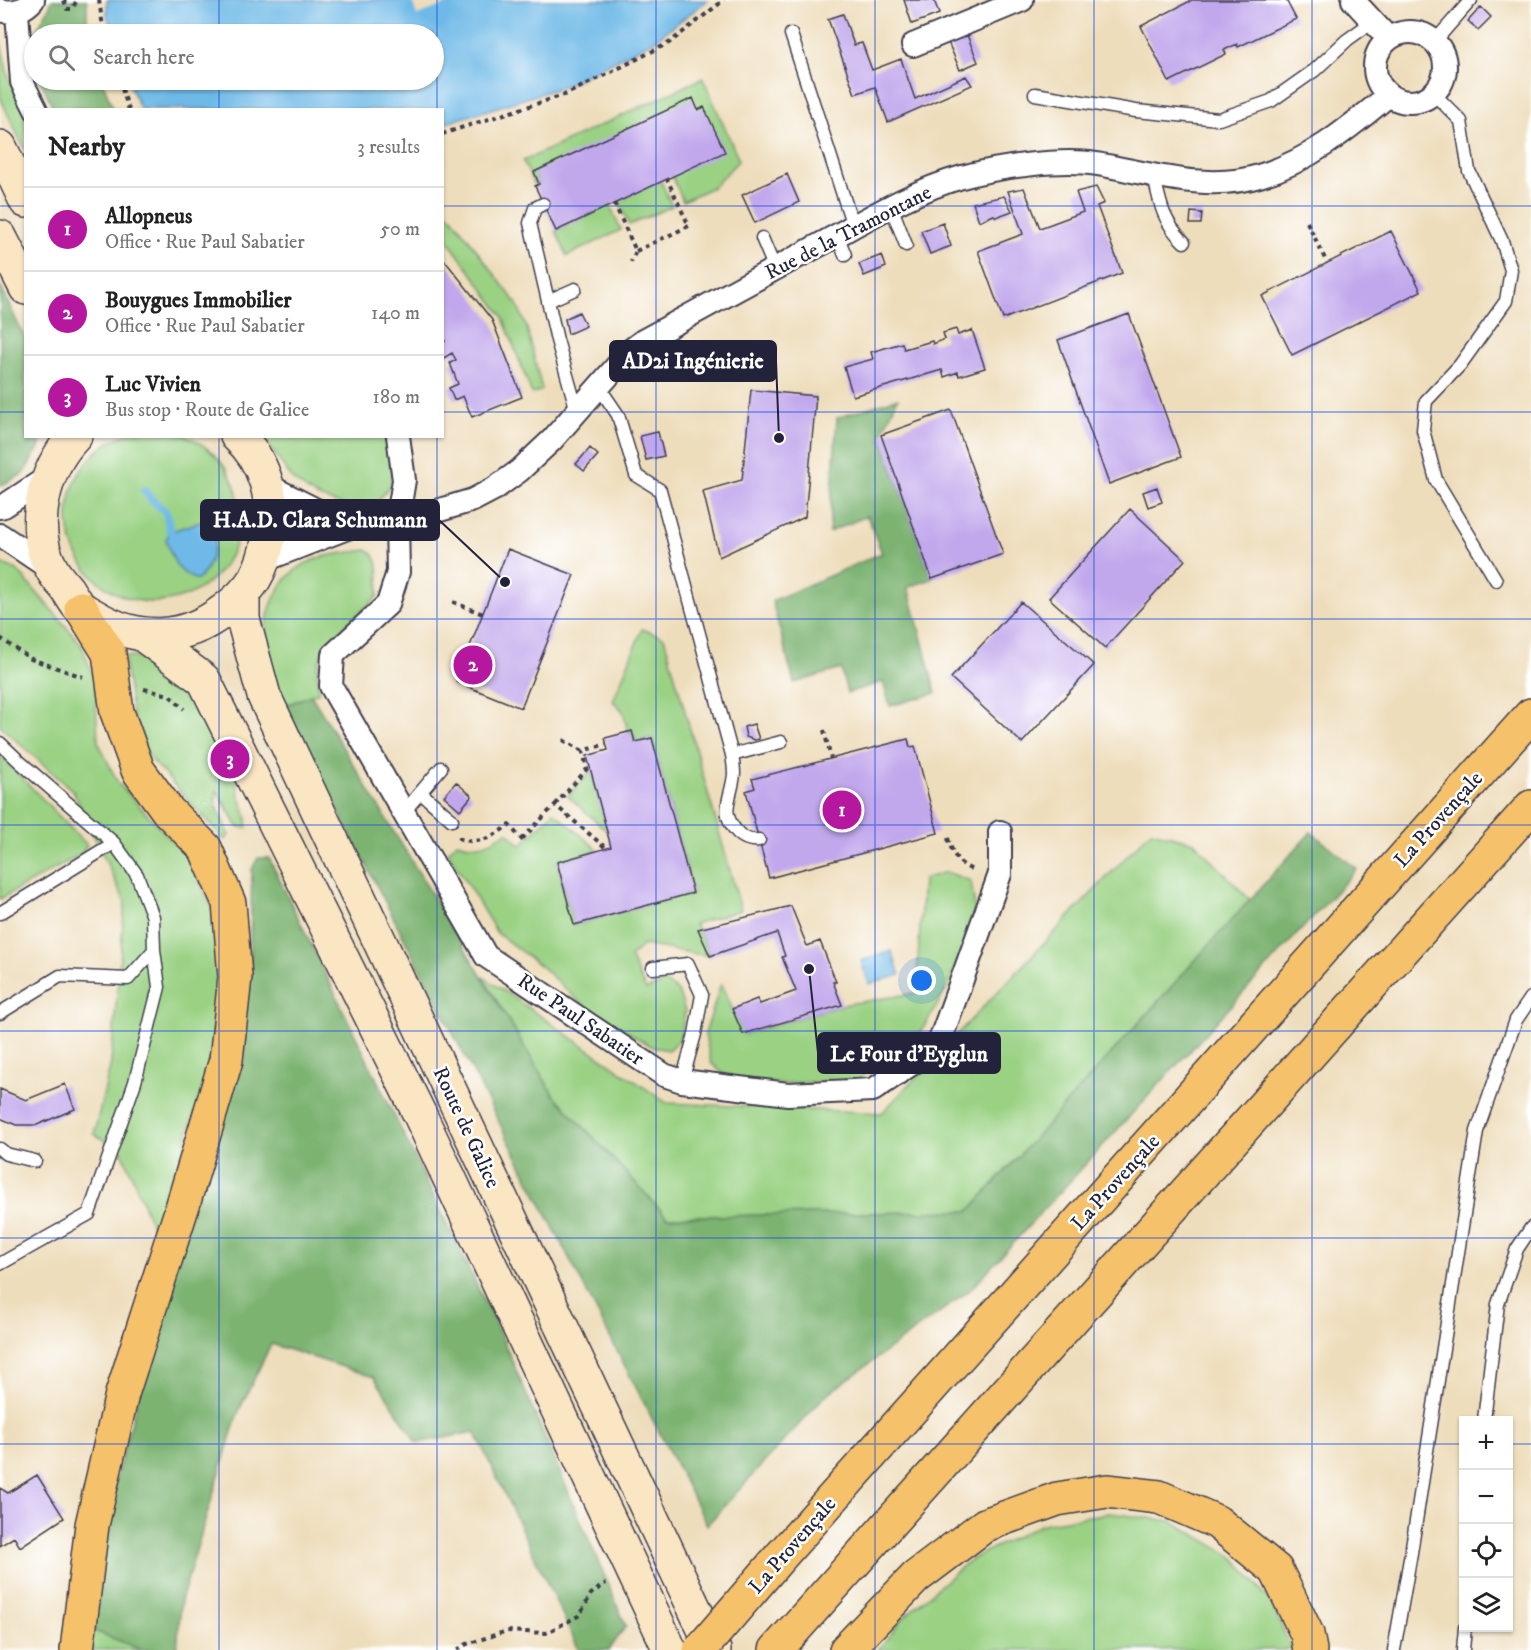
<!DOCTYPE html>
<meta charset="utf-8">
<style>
body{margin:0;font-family:"IM FELL DW Pica",serif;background:#f2f2f2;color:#222}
.controls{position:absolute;right:18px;bottom:18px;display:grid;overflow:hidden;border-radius:0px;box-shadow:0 2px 4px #0004}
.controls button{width:54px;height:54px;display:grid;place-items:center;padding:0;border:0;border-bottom:2px solid #e0e0e0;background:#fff;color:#222;font:30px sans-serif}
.you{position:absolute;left:922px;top:981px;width:21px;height:21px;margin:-15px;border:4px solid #fff;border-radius:50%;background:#1a73e8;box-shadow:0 0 0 9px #1a73e833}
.badge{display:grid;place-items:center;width:39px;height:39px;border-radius:50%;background:#b5179e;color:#fff;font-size:20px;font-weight:700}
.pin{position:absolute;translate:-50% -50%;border:3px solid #fff;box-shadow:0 2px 6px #0006}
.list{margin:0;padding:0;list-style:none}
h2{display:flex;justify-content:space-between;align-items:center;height:78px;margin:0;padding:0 24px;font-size:26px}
h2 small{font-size:20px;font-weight:400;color:#767676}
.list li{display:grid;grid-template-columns:39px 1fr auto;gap:18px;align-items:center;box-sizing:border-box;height:84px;padding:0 24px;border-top:2px solid #e0e0e0}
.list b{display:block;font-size:22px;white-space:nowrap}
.list p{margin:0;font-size:20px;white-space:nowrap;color:#767676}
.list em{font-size:20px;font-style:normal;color:#767676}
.icon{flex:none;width:33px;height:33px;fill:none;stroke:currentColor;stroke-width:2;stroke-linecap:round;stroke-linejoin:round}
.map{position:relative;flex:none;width:1531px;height:1650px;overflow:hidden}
.search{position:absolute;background:#fff;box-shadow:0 2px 4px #0004;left:24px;top:24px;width:420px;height:66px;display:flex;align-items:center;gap:15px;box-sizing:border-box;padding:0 21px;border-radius:33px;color:#767676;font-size:22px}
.panel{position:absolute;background:#fff;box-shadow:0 2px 4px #0004;left:24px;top:108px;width:420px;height:330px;border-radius:0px}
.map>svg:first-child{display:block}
.green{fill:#9ad183;stroke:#5e7a5f;stroke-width:1.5}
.forest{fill:#7bb371;stroke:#4e6a56;stroke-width:1.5}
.water{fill:#6eb9e7;stroke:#486e91;stroke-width:1.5}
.pier{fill:#edb}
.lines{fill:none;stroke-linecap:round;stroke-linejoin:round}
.stream{stroke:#6eb9e7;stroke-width:8}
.building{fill:#c1a7ec}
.service-casing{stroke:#413e4e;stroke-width:15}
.minor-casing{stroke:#413e4e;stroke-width:26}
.secondary-casing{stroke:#413e4e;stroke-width:36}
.motorway-casing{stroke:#413e4e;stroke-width:36}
.path{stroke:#413e4e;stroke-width:4;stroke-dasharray:4.5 4.5;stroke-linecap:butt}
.service{stroke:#fff;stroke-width:12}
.minor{stroke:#fff;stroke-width:22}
.secondary{stroke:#fbe6c4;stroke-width:33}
.motorway{stroke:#f5c16b;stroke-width:33}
.motorway-bridge-casing{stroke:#413e4e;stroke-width:36;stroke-linecap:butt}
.motorway-bridge{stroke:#f5c16b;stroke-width:33}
.grid{fill:none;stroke:#1d4ed8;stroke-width:1.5;stroke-opacity:0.55}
.labels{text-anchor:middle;stroke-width:5;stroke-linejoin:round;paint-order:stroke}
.street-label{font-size:21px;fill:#22223b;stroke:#fff}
.leader{fill:none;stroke:#22223b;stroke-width:2}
.callout-dot{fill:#22223b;stroke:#fff;stroke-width:2}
.callout{fill:#22223b;stroke:#22223b;stroke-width:2}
.callout-label{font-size:22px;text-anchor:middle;font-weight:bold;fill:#fff}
</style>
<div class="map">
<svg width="1531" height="1650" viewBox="0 0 1531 1650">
<rect width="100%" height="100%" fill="#fff"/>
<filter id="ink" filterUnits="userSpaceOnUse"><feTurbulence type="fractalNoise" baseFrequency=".0167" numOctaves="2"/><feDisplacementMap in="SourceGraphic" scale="12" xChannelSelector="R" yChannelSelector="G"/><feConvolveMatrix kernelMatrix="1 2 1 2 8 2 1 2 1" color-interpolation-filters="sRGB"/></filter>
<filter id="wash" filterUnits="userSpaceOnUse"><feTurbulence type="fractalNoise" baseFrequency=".008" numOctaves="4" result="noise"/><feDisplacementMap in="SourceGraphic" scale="24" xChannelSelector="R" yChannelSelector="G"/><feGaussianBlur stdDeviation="1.35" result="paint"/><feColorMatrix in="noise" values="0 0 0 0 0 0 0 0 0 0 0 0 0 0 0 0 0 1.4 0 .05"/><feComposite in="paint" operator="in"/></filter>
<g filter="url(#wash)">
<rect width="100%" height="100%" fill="#edb"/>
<path class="green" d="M0,39L8,76L25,111V151L0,97Z
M703,78L739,160L713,187L683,201L672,176L698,110L534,172L539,184L535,186L523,161Z
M661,181L672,206L629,225L619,201Z
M610,205L621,230L567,256L556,231Z
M443,209L452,217L517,304L527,328L542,390L532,394L502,315L443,234Z
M68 516a86 86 0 1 1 172 0a86 86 0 1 1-172 0Z
M263,437H385L388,441L392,483L378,501L351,508L316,496L293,480Z
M367,550C383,557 378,581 378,596L325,645L317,668L319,692L284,706C279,690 269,671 267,653C261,615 277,573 316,559C332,553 350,553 367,550Z
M0,563L17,570L81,644L95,681L98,742L118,783L192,862L212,910L220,973L211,1060L156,1236L122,1151L94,1134L111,1063L125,902L73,791L0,726Z
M642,629L664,637L741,910L694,924L698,929L710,956L643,945L630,957L646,990L665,982L678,991L685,1011L680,1039L668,1050L653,1047L588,1010L543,968L497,933L448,852L457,842C478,849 489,844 507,832L521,845L554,812L598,850L557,862L574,925L693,893L652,738L635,742L632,731L628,732L623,711L613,701Z
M127,656C174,660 197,704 218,741C223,752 231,763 236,774C238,780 237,786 238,792C241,804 249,815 247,828L238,827L217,791L215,803L229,835L225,840L137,744L125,663Z
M0,755L87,845L80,855L0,899Z
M591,771L607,831L568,796Z
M1151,831L1194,842L1250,900L969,1211L667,1217L553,1094L482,976L667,1103L882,1113Z
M946,872L971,881L975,910L948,987L912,1047L857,1080L781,1084L728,1078L711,1063L705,1034L721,984L744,1034L842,1005L916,993L923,879Z
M1108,1513L1172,1521L1235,1558L1271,1603L1292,1650H878L904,1617L971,1559L1042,1524Z
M90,1629L142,1650H89Z"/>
<path class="forest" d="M52,0H87V28L89,34H34V67C21,36 44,26 52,0Z
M40,80H102L113,109H54Z
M0,285L25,339L26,436L41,437L40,446L23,474L0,486Z
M898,398L881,436L932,579L908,587L936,693L890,706L883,682L847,693L841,669L794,683L772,601L882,553L867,516L829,532L837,418Z
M311,695L553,1094L667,1217L969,1211L1311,832L1357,869L969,1291L825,1396L707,1525L284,706Z
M258,858H269L501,1335L626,1626L609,1650H579L475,1432L417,1443L374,1377L271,1344L237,1415L181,1601L177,1650H142L90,1629L104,1523L249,985L252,869Z"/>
<path class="water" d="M107,0H708L652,42L562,87L443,124L442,110L140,109L128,80H434V34H113L107,15Z
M213,520C219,538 212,566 198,580C176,573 173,560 166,540L170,531C185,528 198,521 213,520Z
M892,951L900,975L869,984L861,961Z"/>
<path class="pier" d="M412,0H458L417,15Z"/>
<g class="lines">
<path class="stream" d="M144,490L152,500L166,512L170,531"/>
</g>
<g id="blocks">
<path class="building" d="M904,0H934L939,14L912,24Z
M1192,0H1286L1296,19L1238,47L1237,44L1224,50L1226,54L1169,82L1141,26Z
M1481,7L1491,17L1478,30L1468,21Z
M843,14L854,45L862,43L872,70L901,59L915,99L966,76L972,85L888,122L875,87L855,94L828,19Z
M967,35L978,62L960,70L948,42Z
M693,98L698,110L704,107L725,152L556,231L535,186L539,184L534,172Z
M787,174L799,202L755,223L742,195Z
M1096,187L1104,203L1097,206L1122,273L1003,319L978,251L1023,234L1008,191L1024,188L1040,228L1083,212L1076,192Z
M1004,196L1012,211L996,217L994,215L979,221L973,203Z
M1191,212L1202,213L1201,224H1190Z
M943,223L951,246L930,254L921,231Z
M1391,231L1421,291L1292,355L1262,296Z
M882,255L886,267L864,276L859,264Z
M442,257L492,320L522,397L472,417L463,396L454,400L449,388L458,384L450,363L456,360L452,353L442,359V343L445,341L442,337Z
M579,312L586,326L568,334L565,319Z
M1129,314L1181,457L1109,484L1058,340Z
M956,329L958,335L972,330L985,368L959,376L958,372L944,377L942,370L853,396L844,367L873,359L871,352L902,343L904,349L932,341L933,344L945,339L943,333Z
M751,390L816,396L805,517L719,557L703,491L742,480Z
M951,410L1003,554L932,579L881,435Z
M658,432L664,456L646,460L640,436Z
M590,448L598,455L584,471L576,464Z
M1157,487L1162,502L1148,507L1143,492Z
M1130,509L1185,560L1105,648L1049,598Z
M508,549L574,575L521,708L456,682Z
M1021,602L1094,665L1022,743L951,678Z
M754,724L759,739L754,740L746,737L744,727Z
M632,731L635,742L652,738L693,893L574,925L557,862L611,847L587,756L608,750L605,738Z
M908,739L910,747L915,746L938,833L769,878L746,791L755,788L752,779Z
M456,782L472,796L460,810L444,796Z
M791,906L807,946L820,941L836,982H833L842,1005L743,1034L732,1009L757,999L760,1004L796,991L782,957L785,956L777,933L710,956L698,929Z
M65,1084L75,1109L37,1125H16L0,1118V1089L26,1100Z
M37,1475L64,1518L20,1547L14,1537L0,1546V1488L8,1493Z"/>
</g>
</g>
<g filter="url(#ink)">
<use href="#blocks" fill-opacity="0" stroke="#413e4e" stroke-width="1.5"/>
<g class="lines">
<g class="service-casing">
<path id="service" d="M791,34L853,226
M1435,41L1471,0
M1433,93L1461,121L1469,171L1502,241L1511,270L1506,301L1460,365L1426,401L1423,430L1436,480L1496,580
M1035,94L1136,111L1219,119L1271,101L1315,70L1347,40L1372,22
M1154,176C1160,204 1163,222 1184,242
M543,204L535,208L530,223L557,340L577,411
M891,206L906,245
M837,235L845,255
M762,238L775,269
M548,301L575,289
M599,387L618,415L636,475L660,490L732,755L781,742
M0,743L20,762L114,843L137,875L153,917L154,950L159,987L135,1082L89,1214L0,1264
M732,755C733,761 734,768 734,774C732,798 718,812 738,833C744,839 751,841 759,840
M421,793L452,820
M403,813L441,768
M0,913L114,843
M653,968L688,964L702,995L695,1034L682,1081
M0,1013L60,976L128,979L154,950
M0,1149L6,1154L35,1161
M1484,1420L1498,1304L1517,1249L1531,1228
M1394,1650L1411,1553L1477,1131L1516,1020L1531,998
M1463,1650L1465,1628"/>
</g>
<g class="minor-casing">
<path id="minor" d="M1353,0L1389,39
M0,10C12,14 25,10 33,0
M17,12L22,82L36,110
M1375 67a35 35 0 1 1 70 0a35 35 0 1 1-70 0Z
M913,45L1022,0
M398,436L404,480L397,523L398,572L388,604L333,655L331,686L486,956L664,1075L682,1081L788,1094L873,1090L938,1046L1000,874V832
M267,485L350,527
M0,507L4,506L48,477
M0,535L52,570
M265,560L350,527L397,523L473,500L494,489L519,471L552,440L631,350L643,341C703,308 763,275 823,243C867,219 913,191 962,177C999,167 1060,158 1097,164C1149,173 1207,192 1259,176C1310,161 1349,128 1389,95"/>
</g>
<g class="secondary-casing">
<path id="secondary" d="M0,147L26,201
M0,237L26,288
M75,436C43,469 28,530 53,571C57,578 62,583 67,589C71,595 75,603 80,608C85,611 91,614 96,617C137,642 185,641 223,611C252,590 263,571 269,536C276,502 265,460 237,436
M243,596V619L264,696L714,1650
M143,635L204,680L420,1115L670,1650"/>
</g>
<g class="motorway-casing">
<path id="motorway" d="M780,1557L1531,715
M77,1650L92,1525L122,1394L182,1208L226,1060L235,977L229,903L205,848L168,811L138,770L117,712L109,653L81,608
M776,1650L1531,807
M846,1650L916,1577L985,1525L1057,1499L1107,1491L1159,1497L1217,1522L1276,1570L1307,1634L1310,1650"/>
</g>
<path class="path" d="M64,0L67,9H72L77,0
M99,0L104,34
M119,80L129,110
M442,134L567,94L669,43L724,0
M614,203L636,251L631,262
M1307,222L1327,263
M636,251L689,226L667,179
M453,602L483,614
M0,638L31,659L83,677
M144,689L169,695L184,709
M824,730L831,759
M563,740L583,751
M555,805L587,769L583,751L606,744
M458,838C478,846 493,837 509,825L524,842
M948,838C953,856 958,864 975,871
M522,839L555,805L606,848
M457,1650L467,1644L507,1631L546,1633L580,1615L591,1594L606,1583"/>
<use href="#service" class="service"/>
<use href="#minor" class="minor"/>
<use href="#secondary" class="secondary"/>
<use href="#motorway" class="motorway"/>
<g class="motorway-bridge-casing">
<path id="motorway-bridge" d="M700,1650L780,1557"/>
</g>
<use href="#motorway-bridge" class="motorway-bridge"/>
</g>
</g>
<path class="grid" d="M219,0V34M437,0V110M656,0V1650M875,0V1650M1094,0V1650M1312,0V1650M219,80V110M0,206H26M442,206H1531M0,412H26M442,412H1531M219,436V1650M437,436V1650M0,619H1531M0,825H1531M0,1031H1531M0,1238H1531M0,1444H1464M1508,1444H1531"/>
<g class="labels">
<g class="street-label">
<text transform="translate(848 232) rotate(-27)" y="7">Rue de la Tramontane</text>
<text transform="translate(1438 819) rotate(-48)" y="7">La Provençale</text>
<text transform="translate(581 1019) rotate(34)" y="7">Rue Paul Sabatier</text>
<text transform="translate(467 1127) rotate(65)" y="7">Route de Galice</text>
<text transform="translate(1115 1182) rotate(-48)" y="7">La Provençale</text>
<text transform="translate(792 1545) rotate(-49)" y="7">La Provençale</text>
</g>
</g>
<path class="leader" d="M779 438L776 361M505 582L439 520M809 969L818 1053"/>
<g class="callout-dot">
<circle cx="779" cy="438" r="6"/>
<circle cx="505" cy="582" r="6"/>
<circle cx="809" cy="969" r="6"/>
</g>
<g class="callout">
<rect x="610" y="341" width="166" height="40" rx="6"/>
<rect x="201" y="500" width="238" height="40" rx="6"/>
<rect x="818" y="1033" width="182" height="40" rx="6"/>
</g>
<g class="callout-label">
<text x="693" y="368">AD2i Ingénierie</text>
<text x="320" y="527">H.A.D. Clara Schumann</text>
<text x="909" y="1061">Le Four d'Eyglun</text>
</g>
</svg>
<div class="controls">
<button>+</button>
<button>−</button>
<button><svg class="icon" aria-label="locate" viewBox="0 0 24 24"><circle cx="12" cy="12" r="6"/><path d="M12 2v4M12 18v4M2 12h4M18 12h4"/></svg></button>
<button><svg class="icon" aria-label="layers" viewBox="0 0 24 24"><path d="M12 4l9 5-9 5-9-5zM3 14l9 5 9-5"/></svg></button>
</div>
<div class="you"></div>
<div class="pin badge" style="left:842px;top:810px">1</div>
<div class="pin badge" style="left:473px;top:665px">2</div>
<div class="pin badge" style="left:230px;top:759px">3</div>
<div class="search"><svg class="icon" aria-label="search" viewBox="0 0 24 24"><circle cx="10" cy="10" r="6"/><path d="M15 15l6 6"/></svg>Search here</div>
<section class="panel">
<h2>Nearby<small>3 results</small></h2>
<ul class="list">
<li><span class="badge">1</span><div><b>Allopneus</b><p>Office · Rue Paul Sabatier</p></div><em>50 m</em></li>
<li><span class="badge">2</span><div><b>Bouygues Immobilier</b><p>Office · Rue Paul Sabatier</p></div><em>140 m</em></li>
<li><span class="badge">3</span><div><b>Luc Vivien</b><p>Bus stop · Route de Galice</p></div><em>180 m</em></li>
</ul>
</section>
</div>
